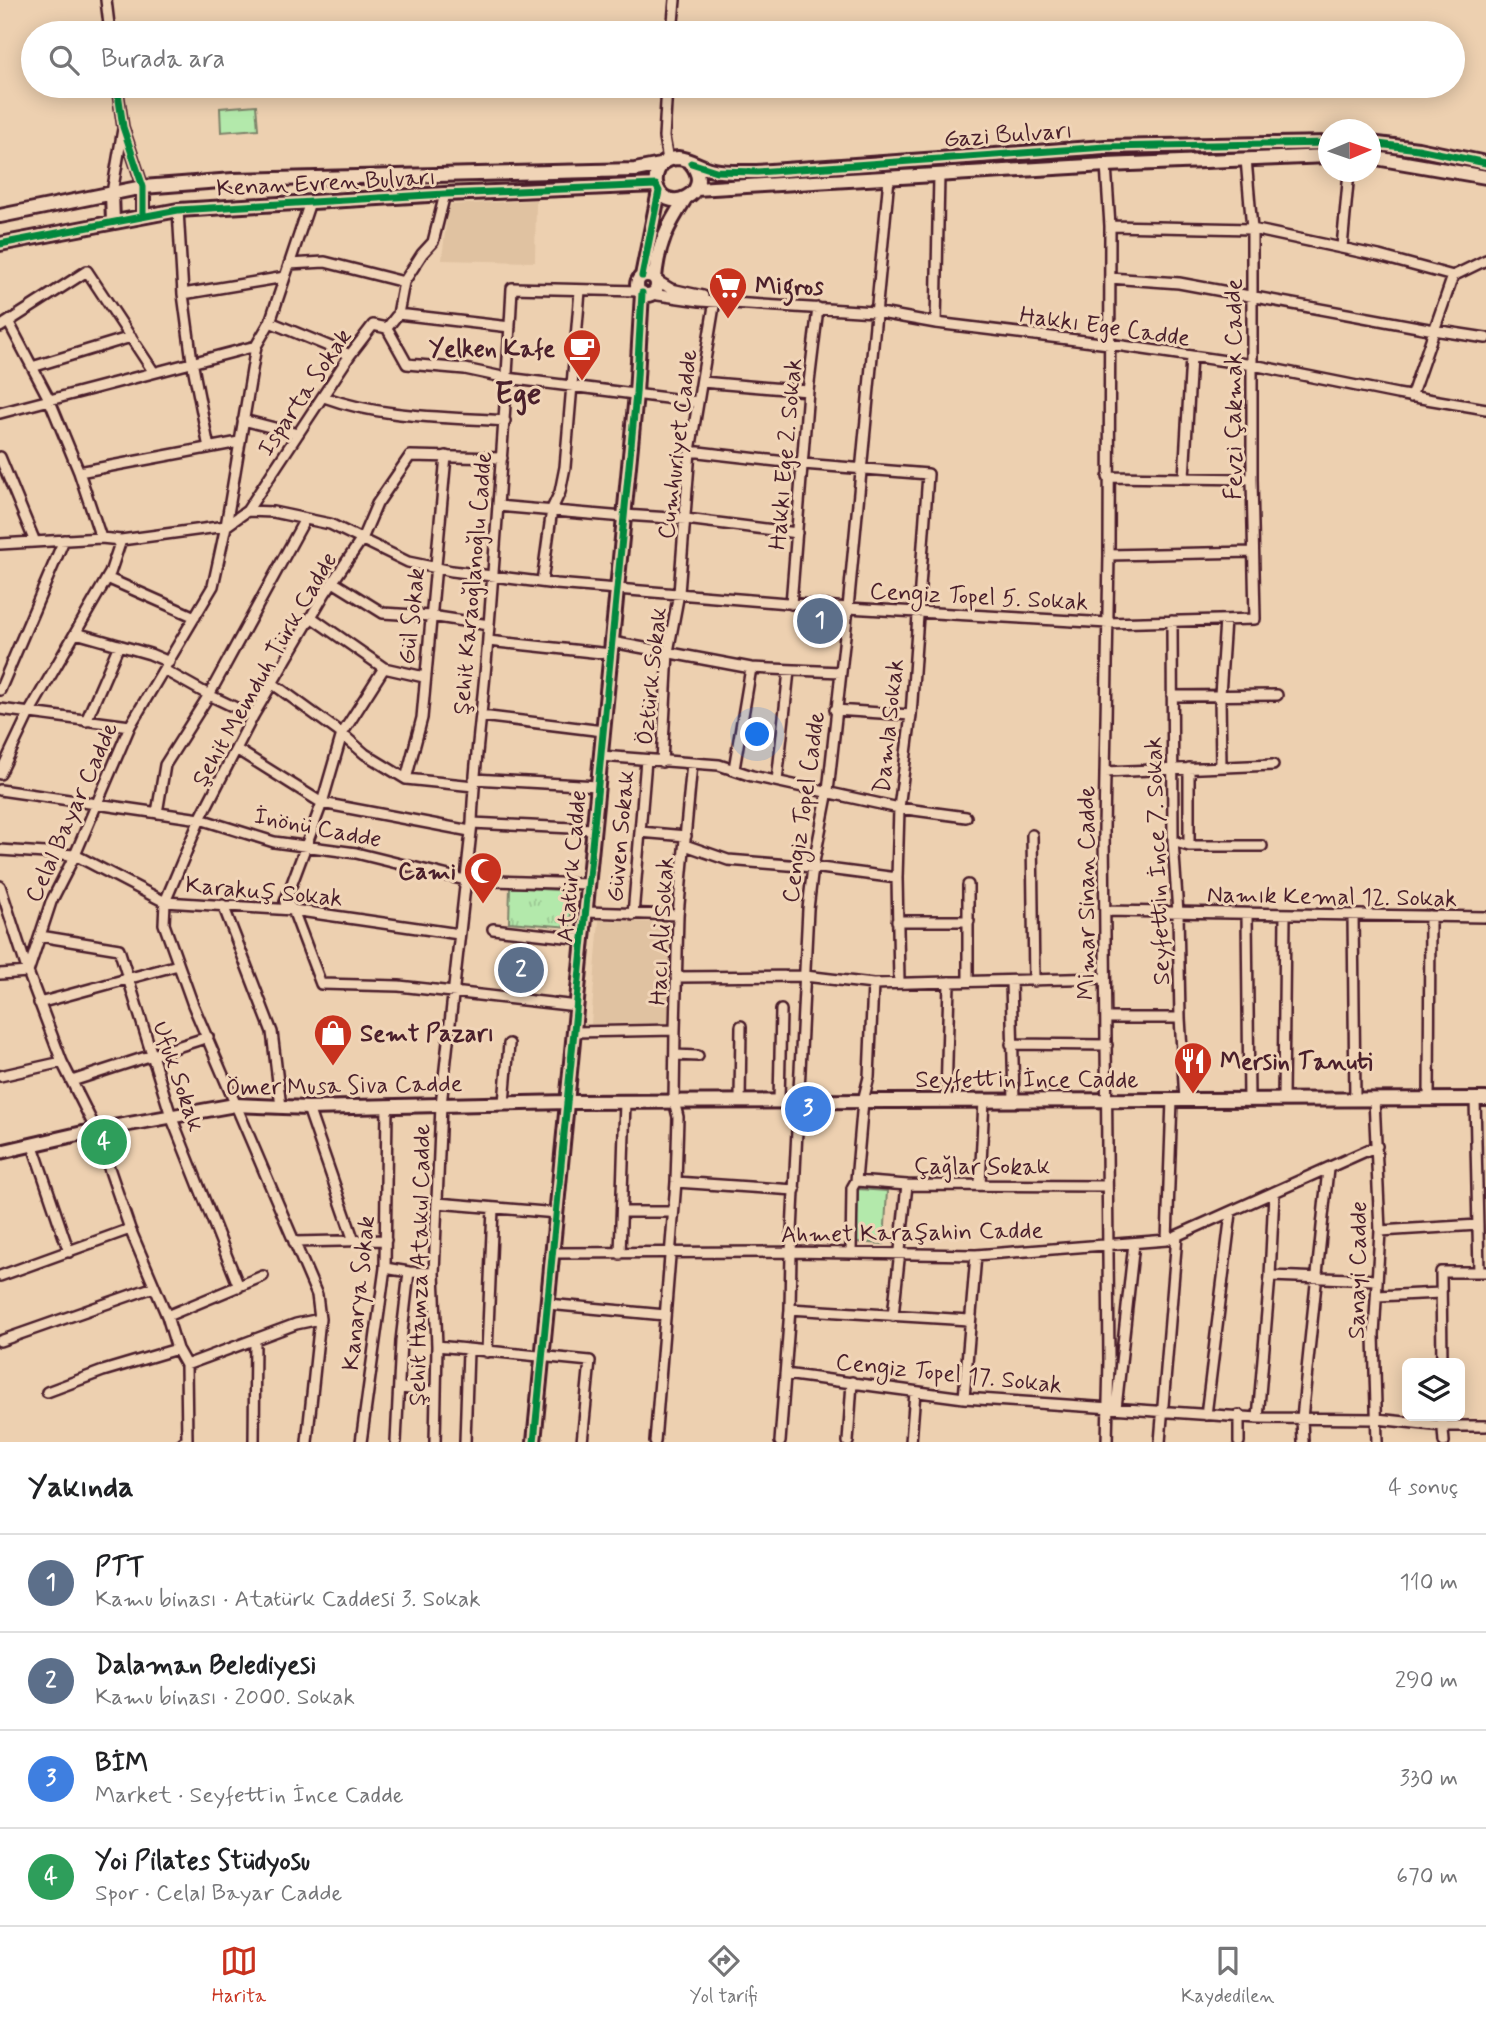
<!DOCTYPE html>
<html lang="tr">
<meta charset="utf-8">
<style>
body{margin:0;font-family:Mynerve,sans-serif;background:#f6f6f6;color:#202124}
.controls{position:absolute;right:21px;bottom:21px;display:grid;overflow:hidden;border-radius:10px;box-shadow:0 4px 18px #0003}
.controls button{width:63px;height:63px;display:grid;place-items:center;padding:0;border:0;border-bottom:2px solid #e0e0e0;background:#fff;color:#202124;font:35px sans-serif}
.compass{position:absolute;left:1318px;top:119px;width:63px;height:63px;border-radius:50%;background:#fff;box-shadow:0 4px 18px #0003;rotate:88deg}
.you{position:absolute;left:758px;top:735px;width:24px;height:24px;margin:-18px;border:5px solid #fff;border-radius:50%;background:#1a73e8;box-shadow:0 0 0 10px #1a73e833}
.badge{display:grid;place-items:center;width:46px;height:46px;border-radius:50%;background:#c8321e;color:#fff;font-size:23px;font-weight:700}
.pin{position:absolute;translate:-50% -50%;border:4px solid #fff;box-shadow:0 2px 7px #0006}
.list{margin:0;padding:0;list-style:none}
h2{display:flex;justify-content:space-between;align-items:center;height:91px;margin:0;padding:0 28px;font-size:30px}
h2 small{font-size:23px;font-weight:400;color:#757577}
.list li{display:grid;grid-template-columns:46px 1fr auto;gap:21px;align-items:center;box-sizing:border-box;height:98px;padding:0 28px;border-top:2px solid #e0e0e0}
.list b{display:block;font-size:26px;white-space:nowrap}
.list p{margin:0;font-size:23px;white-space:nowrap;color:#757577}
.list em{font-size:23px;font-style:normal;color:#757577}
.icon{flex:none;width:38px;height:38px;fill:none;stroke:currentColor;stroke-width:2;stroke-linecap:round;stroke-linejoin:round}
.map{position:relative;flex:none;width:1486px;height:1442px;overflow:hidden}
.search{position:absolute;background:#fff;box-shadow:0 4px 18px #0003;left:21px;right:21px;top:21px;height:77px;display:flex;align-items:center;gap:18px;box-sizing:border-box;padding:0 24px;border-radius:38px;color:#757577;font-size:26px}
.sheet{height:483px;background:#fff}
nav{display:flex;justify-content:space-around;align-items:center;box-sizing:border-box;height:98px;border-top:2px solid #e0e0e0;background:#fff;font-size:19px;color:#757577}
nav a{display:grid;justify-items:center;gap:4px}
nav .on{color:#c8321e}
.map>svg:first-child{display:block}
.built{fill:#e0c2a1}
.park{fill:url(#park-tufts);stroke:#7e846b;stroke-width:2}
.pitch{fill:#b3e9ab;stroke:#7e846b;stroke-width:2}
.lines{fill:none;stroke-linecap:round;stroke-linejoin:round}
.minor-casing{stroke:#4a1f2b;stroke-width:14}
.major-casing{stroke:#4a1f2b;stroke-width:18}
.minor{stroke:#f0d4b7;stroke-width:9}
.major{stroke:#f0d4b7;stroke-width:12}
.cycleway-casing{stroke:#f0d4b7;stroke-width:11}
.cycleway{stroke:#00873e;stroke-width:7}
.labels{text-anchor:middle;stroke-width:6;stroke-linejoin:round;paint-order:stroke}
.street-label{font-size:24px;fill:#4a1f2b;stroke:#f0d4b7}
.poi-label{font-size:24px;font-weight:bold;fill:#4a1f2b;stroke:#f0d4b7;text-anchor:start}
.district-label{font-size:32px;font-weight:bold;fill:#4a1f2b;stroke:#f0d4b7}
</style>
<div class="map">
<svg width="1486" height="1442" viewBox="0 0 1486 1442">
<defs>
<pattern id="park-tufts" width="24" height="20" patternUnits="userSpaceOnUse" patternTransform="scale(1.75)"><rect width="24" height="20" fill="#b3e9ab"/><path d="M3 7l-1-3M5 7V3M7 7l1-3M15 17l-1-3M17 17v-4M19 17l1-3" fill="none" stroke="#9bc793"/></pattern>
</defs>
<rect width="100%" height="100%" fill="#edd0b0"/>
<filter id="ink" filterUnits="userSpaceOnUse"><feTurbulence type="fractalNoise" baseFrequency=".0143" numOctaves="2"/><feDisplacementMap in="SourceGraphic" scale="14" xChannelSelector="R" yChannelSelector="G"/><feConvolveMatrix kernelMatrix="1 2 1 2 8 2 1 2 1" color-interpolation-filters="sRGB"/></filter>
<g filter="url(#ink)">
<path class="built" d="M536,200L535,262L442,260L448,205Z
M599,920L668,923L673,928L670,1023L591,1024Z"/>
<path class="park" d="M510,887L572,891L570,927L509,922Z"/>
<path class="pitch" d="M256,105L258,129L221,132L220,108Z
M858,1189L887,1191L884,1244L856,1242Z"/>
<g class="lines">
<g class="minor-casing">
<path id="minor" d="M106,0L110,33
M672,33L675,0
M117,86L123,127L143,187
M667,86L664,137L668,160
M1106,165L1110,226L1109,555L1104,830L1109,1360L1107,1442
M112,193L123,129
M178,210L183,294L192,361L209,448
M1110,226L1252,229L1379,256L1453,276
M1342,247L1349,172
M289,264L325,262L404,282
M1110,278L1179,283L1434,330L1486,338
M656,280L671,289L703,296
M183,294L285,277
M651,294L700,301L875,312L936,323L1109,344L1253,365L1397,394L1486,409
M398,314L510,327
M270,322L350,355
M9,323L49,399L79,472L101,538
M936,323L939,175
M0,327L87,271L153,371
M387,328L407,364L465,369L507,378L698,402
M32,367L131,337
M702,382L808,391
M324,397C381,418 444,417 505,421
M1411,397L1453,276L1486,260
M0,413L256,346
M243,420L298,434
M690,451L803,464L928,474L911,715L899,808L897,878L899,982
M0,457L35,542
M79,472L239,442
M1108,477L1252,479
M1184,478L1191,357
M498,506L624,517
M247,511L350,355L373,325L387,328L398,314L404,282L422,254L433,242L445,194
M624,515L686,519L797,533
M0,544L101,538L121,540L226,526L247,511L273,512L330,524L408,562L452,571L556,584L848,608L1108,623L1255,619L1252,479V229L1246,159
M1109,555L1253,552
M107,578L195,617
M333,582L383,613L431,616L489,625
M542,582L552,509L560,492L565,467L580,291
M791,604L808,391L818,308
M311,617L384,668L424,677
M1172,621L1173,841L1178,913L1180,1018L1185,1100
M76,633L150,654L169,662
M488,641L611,654
M612,642L751,668L841,672
M384,668L342,734L322,803L285,902L293,910L321,984L399,986L577,1006
M164,670L209,695L253,716
M272,683L342,734L365,754L406,779L474,786
M0,690L64,540
M1172,696L1277,695
M0,709L130,726
M835,710L911,715
M481,716L603,731
M86,721L119,645
M236,749L322,803L470,831
M601,756L719,765L752,776L899,808L966,817
M662,762L668,652L679,593L690,451L715,300
M1221,767L1220,695L1225,620
M1189,768V846
M734,769L751,668
M1105,772L1273,765
M0,774L29,713L110,573L121,540
M406,779L422,718L446,456
M474,779L598,786
M777,781L789,671
M0,790L200,819L274,842L356,853L465,880L589,884
M157,813L165,765L209,695L305,519
M472,823L593,829
M640,832L686,836
M1032,835L1034,981
M1173,841L1189,846H1262
M685,845L728,860L813,867L897,878
M0,850L75,855L165,902L293,910L459,934
M0,886L28,972L0,974
M223,905L272,1032L281,1107
M1105,911L1486,917
M586,912L678,915
M633,915L646,760
M1247,915L1249,1100
M1353,915L1355,1099
M897,921H969
M493,929L583,939
M40,936L119,949L171,1116L239,1287
M676,977L805,976L873,984L1105,978
M968,980V885
M1011,981L1014,1100
M39,1003L178,965
M1106,1018H1180
M575,1032L675,1030
M1011,1044L1107,1045
M675,1055L698,1056
M0,1076L62,1062
M72,1081L208,1037
M1283,1099L1285,915
M1374,1099L1380,1231L1374,1335L1377,1442
M1429,1099L1430,916
M1475,1099L1479,1272
M740,1101L741,1026
M779,1101L781,1010
M946,1101L949,982
M504,1103L509,1044
M308,1108L354,1241
M33,1146L69,1252
M856,1181L907,1185L1107,1186
M676,1182L795,1190
M980,1185L984,1100
M437,1203L557,1213
M622,1212H672
M1380,1231L1478,1225
M1167,1240L1172,1100
M294,1242L386,1240
M553,1253L791,1252L976,1255L1167,1240L1377,1146
M851,1253L852,1188L856,1181L863,1101L869,1077L873,984
M620,1254L625,1102
M385,1268L409,1272L434,1273
M0,1276L130,1229
M1270,1276L1377,1280
M1377,1296L1441,1293
M548,1304L665,1315
M790,1309L969,1320
M167,1316L263,1276
M893,1316L907,1185
M0,1341L154,1287
M437,1346L590,1361L582,1442
M487,1352L493,1208
M1442,1363L1441,1272H1486
M186,1365L296,1324L320,1319
M785,1374L964,1398L1258,1418L1377,1419L1443,1426H1486
M401,1388L436,1392
M47,1392L103,1371L177,1349
M964,1398L976,1255
M1116,1408L1134,1243
M1206,1415L1231,1213
M1442,1416L1444,1442
M1258,1418L1270,1276L1274,1193
M183,1442L187,1441L186,1365L177,1349L167,1316L130,1229L96,1130L62,1062L28,972L51,902L75,855L130,726L213,586L226,526L256,346L270,322L310,202
M254,1442L255,1339
M307,1442L320,1319L317,1295L193,1005L164,924L165,902L200,819L253,716L325,593L362,539L377,504L410,456L502,458
M361,1442L385,1268L387,1106
M396,1442L401,1341L409,1272
M435,1442L437,1346L434,1273L441,1105L472,823C474,761 484,700 488,638C497,522 506,405 512,288L639,291
M465,1442L468,1350
M655,1442L676,1182L678,1117L674,1101L675,1030L678,915L692,763
M780,1442L790,1309L791,1252L808,909L813,867L828,791L848,608L889,178
M848,1442L852,1382
M911,1442L915,1392
M1160,1442L1177,1236
M1239,1442V1415
M1303,1442L1302,1418L1328,1169"/>
</g>
<g class="major-casing">
<path id="major" d="M1370,143L1418,149L1486,163
M1370,157L1486,177
M691,163C717,195 662,217 656,183C655,175 658,168 663,163C667,160 673,158 678,158C690,159 702,168 714,170C727,173 743,172 757,172L1105,147L1328,143
M696,189L1106,165L1328,156
M112,193L113,222
M0,216L143,187L233,180L635,170L661,165
M143,216V187
M0,244L178,210L445,194L656,185
M637 285a10 10 0 1 1 20 0a10 10 0 1 1-20 0Z
M642,276L659,191
M655,278C658,244 667,227 685,199
M0,1152L96,1130L235,1105L308,1108L568,1102L1486,1099
M534,1442L636,394L642,293"/>
</g>
<use href="#minor" class="minor"/>
<use href="#major" class="major"/>
<g class="cycleway-casing">
<path id="cycleway" d="M117,86L123,127L143,187V216
M1370,143L1418,149L1486,163
M691,163L716,171L757,172L1105,147L1328,143
M0,244L178,210L445,194L656,185L659,191L642,276
M534,1442L636,394L642,293"/>
</g>
<use href="#cycleway" class="cycleway"/>
</g>
</g>
<defs>
<g id="supermarket-pin" transform="scale(2.0125)"><path d="M0 17L-7.5 6A9.5 9.5 0 1 1 7.5 6Z" fill="#c8321e" stroke="#f0d4b7"/><path d="M-6-5.5h2.5l.6 2H6L4.5 2H-2.5L-4.4-4H-6ZM-1.5 3.2a1.3 1.3 0 1 0 .1 0ZM3 3.2a1.3 1.3 0 1 0 .1 0Z" fill="#fff"/></g>
<g id="cafe-pin" transform="scale(2.0125)"><path d="M0 17L-7.5 6A9.5 9.5 0 1 1 7.5 6Z" fill="#c8321e" stroke="#f0d4b7"/><path d="M-5.5-4.5H6V0H3Q3 3.5 0 3.5H-2.5Q-5.5 3.5-5.5 0ZM3-3.2v2h1.7v-2ZM-6 4.5H4V6H-6Z" fill="#fff"/></g>
<g id="mosque-pin" transform="scale(2.0125)"><path d="M0 17L-7.5 6A9.5 9.5 0 1 1 7.5 6Z" fill="#c8321e" stroke="#f0d4b7"/><path d="M3.5-4.9A6 6 0 1 0 3.5 4.9A5 5 0 1 1 3.5-4.9Z" fill="#fff"/></g>
<g id="shop-pin" transform="scale(2.0125)"><path d="M0 17L-7.5 6A9.5 9.5 0 1 1 7.5 6Z" fill="#c8321e" stroke="#f0d4b7"/><path d="M-5-2.5h2.3a2.7 3.5 0 0 1 5.4 0H5L5.5 6h-11ZM-1.5-2.5h3a1.5 2.3 0 0 0-3 0Z" fill="#fff"/></g>
<g id="restaurant-pin" transform="scale(2.0125)"><path d="M0 17L-7.5 6A9.5 9.5 0 1 1 7.5 6Z" fill="#c8321e" stroke="#f0d4b7"/><path d="M-5-6h1v4h1v-4h1v4h1v-4h1v5L-1.5 .5V6h-2V.5L-5-1ZM5-6V6H3V1.5H1.5Q1.5-4 5-6Z" fill="#fff"/></g>
</defs>
<g fill-rule="evenodd">
<use href="#supermarket-pin" x="728" y="286"/>
<use href="#cafe-pin" x="582" y="348"/>
<use href="#mosque-pin" x="483" y="871"/>
<use href="#shop-pin" x="333" y="1033"/>
<use href="#restaurant-pin" x="1193" y="1061"/>
</g>
<g class="labels">
<g class="street-label">
<text transform="translate(1008 134) rotate(-4)" y="8">Gazi Bulvarı</text>
<text transform="translate(326 182) rotate(-3)" y="8">Kenan Evren Bulvarı</text>
<text transform="translate(1105 326) rotate(8)" y="8">Hakkı Ege Cadde</text>
<text transform="translate(1233 389) rotate(-90)" y="8">Fevzi Çakmak Cadde</text>
<text transform="translate(304 392) rotate(-56)" y="8">Isparta Sokak</text>
<text transform="translate(677 444) rotate(-83)" y="8">Cumhuriyet Cadde</text>
<text transform="translate(785 454) rotate(-85)" y="8">Hakkı Ege 2. Sokak</text>
<text transform="translate(472 583) rotate(-85)" y="8">Şehit Karaoğlanoğlu Cadde</text>
<text transform="translate(979 596) rotate(3)" y="8">Cengiz Topel 5. Sokak</text>
<text transform="translate(411 616) rotate(-84)" y="8">Gül Sokak</text>
<text transform="translate(264 669) rotate(-60)" y="8">Şehit Memduh Türk Cadde</text>
<text transform="translate(651 676) rotate(-84)" y="8">Öztürk Sokak</text>
<text transform="translate(888 726) rotate(-84)" y="8">Damla Sokak</text>
<text transform="translate(803 807) rotate(-82)" y="8">Cengiz Topel Cadde</text>
<text transform="translate(71 812) rotate(-66)" y="8">Celal Bayar Cadde</text>
<text transform="translate(318 827) rotate(11)" y="8">İnönü Cadde</text>
<text transform="translate(620 836) rotate(-85)" y="8">Güven Sokak</text>
<text transform="translate(1157 861) rotate(-92)" y="8">Seyfettin İnce 7. Sokak</text>
<text transform="translate(571 866) rotate(-85)" y="8">Atatürk Cadde</text>
<text transform="translate(264 891) rotate(5)" y="8">Karakuş Sokak</text>
<text transform="translate(1086 893) rotate(-90)" y="8">Mimar Sinan Cadde</text>
<text transform="translate(1332 896) rotate(1)" y="8">Namık Kemal 12. Sokak</text>
<text transform="translate(661 931) rotate(-87)" y="8">Hacı Ali Sokak</text>
<text transform="translate(179 1076) rotate(71)" y="8">Ufuk Sokak</text>
<text x="1027" y="1087">Seyfettin İnce Cadde</text>
<text transform="translate(344 1085) rotate(-1)" y="8">Ömer Musa Siva Cadde</text>
<text x="982" y="1174">Çağlar Sokak</text>
<text transform="translate(912 1232) rotate(-1)" y="8">Ahmet Karaşahin Cadde</text>
<text transform="translate(419 1265) rotate(-89)" y="8">Şehit Hamza Atakul Cadde</text>
<text transform="translate(1357 1270) rotate(-89)" y="8">Sanayi Cadde</text>
<text transform="translate(358 1293) rotate(-84)" y="8">Kanarya Sokak</text>
<text transform="translate(949 1373) rotate(6)" y="8">Cengiz Topel 17. Sokak</text>
</g>
<g class="poi-label">
<text x="755" y="294">Migros</text>
<text x="555" y="356" text-anchor="end">Yelken Kafe</text>
<text x="456" y="879" text-anchor="end">Cami</text>
<text x="360" y="1041">Semt Pazarı</text>
<text x="1220" y="1069">Mersin Tanuti</text>
</g>
<g class="district-label">
<text x="518" y="403">Ege</text>
</g>
</g>
</svg>
<div class="controls">
<button><svg class="icon" aria-label="layers" viewBox="0 0 24 24"><path d="M12 4l9 5-9 5-9-5zM3 14l9 5 9-5"/></svg></button>
</div>
<svg class="compass" viewBox="-18 -18 36 36"><path d="M0-13l5 13h-10z" fill="#e53935"/><path d="M0 13l5-13h-10z" fill="#757577"/></svg>
<div class="you"></div>
<div class="pin badge" style="left:820px;top:621px;background:#5c6f8a">1</div>
<div class="pin badge" style="left:521px;top:970px;background:#5c6f8a">2</div>
<div class="pin badge" style="left:808px;top:1109px;background:#3f7fe0">3</div>
<div class="pin badge" style="left:104px;top:1142px;background:#2e9e5b">4</div>
<div class="search"><svg class="icon" aria-label="search" viewBox="0 0 24 24"><circle cx="10" cy="10" r="6"/><path d="M15 15l6 6"/></svg>Burada ara</div>
</div>
<section class="sheet">
<h2>Yakında<small>4 sonuç</small></h2>
<ul class="list">
<li><span class="badge" style="background:#5c6f8a">1</span><div><b>PTT</b><p>Kamu binası · Atatürk Caddesi 3. Sokak</p></div><em>110 m</em></li>
<li><span class="badge" style="background:#5c6f8a">2</span><div><b>Dalaman Belediyesi</b><p>Kamu binası · 2000. Sokak</p></div><em>290 m</em></li>
<li><span class="badge" style="background:#3f7fe0">3</span><div><b>BİM</b><p>Market · Seyfettin İnce Cadde</p></div><em>330 m</em></li>
<li><span class="badge" style="background:#2e9e5b">4</span><div><b>Yoi Pilates Stüdyosu</b><p>Spor · Celal Bayar Cadde</p></div><em>670 m</em></li>
</ul>
</section>
<nav>
<a class="on"><svg class="icon" aria-label="map" viewBox="0 0 24 24"><path d="M3 6l6-2 6 2 6-2v14l-6 2-6-2-6 2zM9 4v14M15 6v14"/></svg>Harita</a>
<a><svg class="icon" aria-label="directions" viewBox="0 0 24 24"><path d="M12 3l9 9-9 9-9-9zM9 14v-3h6M13 9l2 2-2 2"/></svg>Yol tarifi</a>
<a><svg class="icon" aria-label="saved" viewBox="0 0 24 24"><path d="M7 4h10v16l-5-4-5 4z"/></svg>Kaydedilen</a>
</nav>
